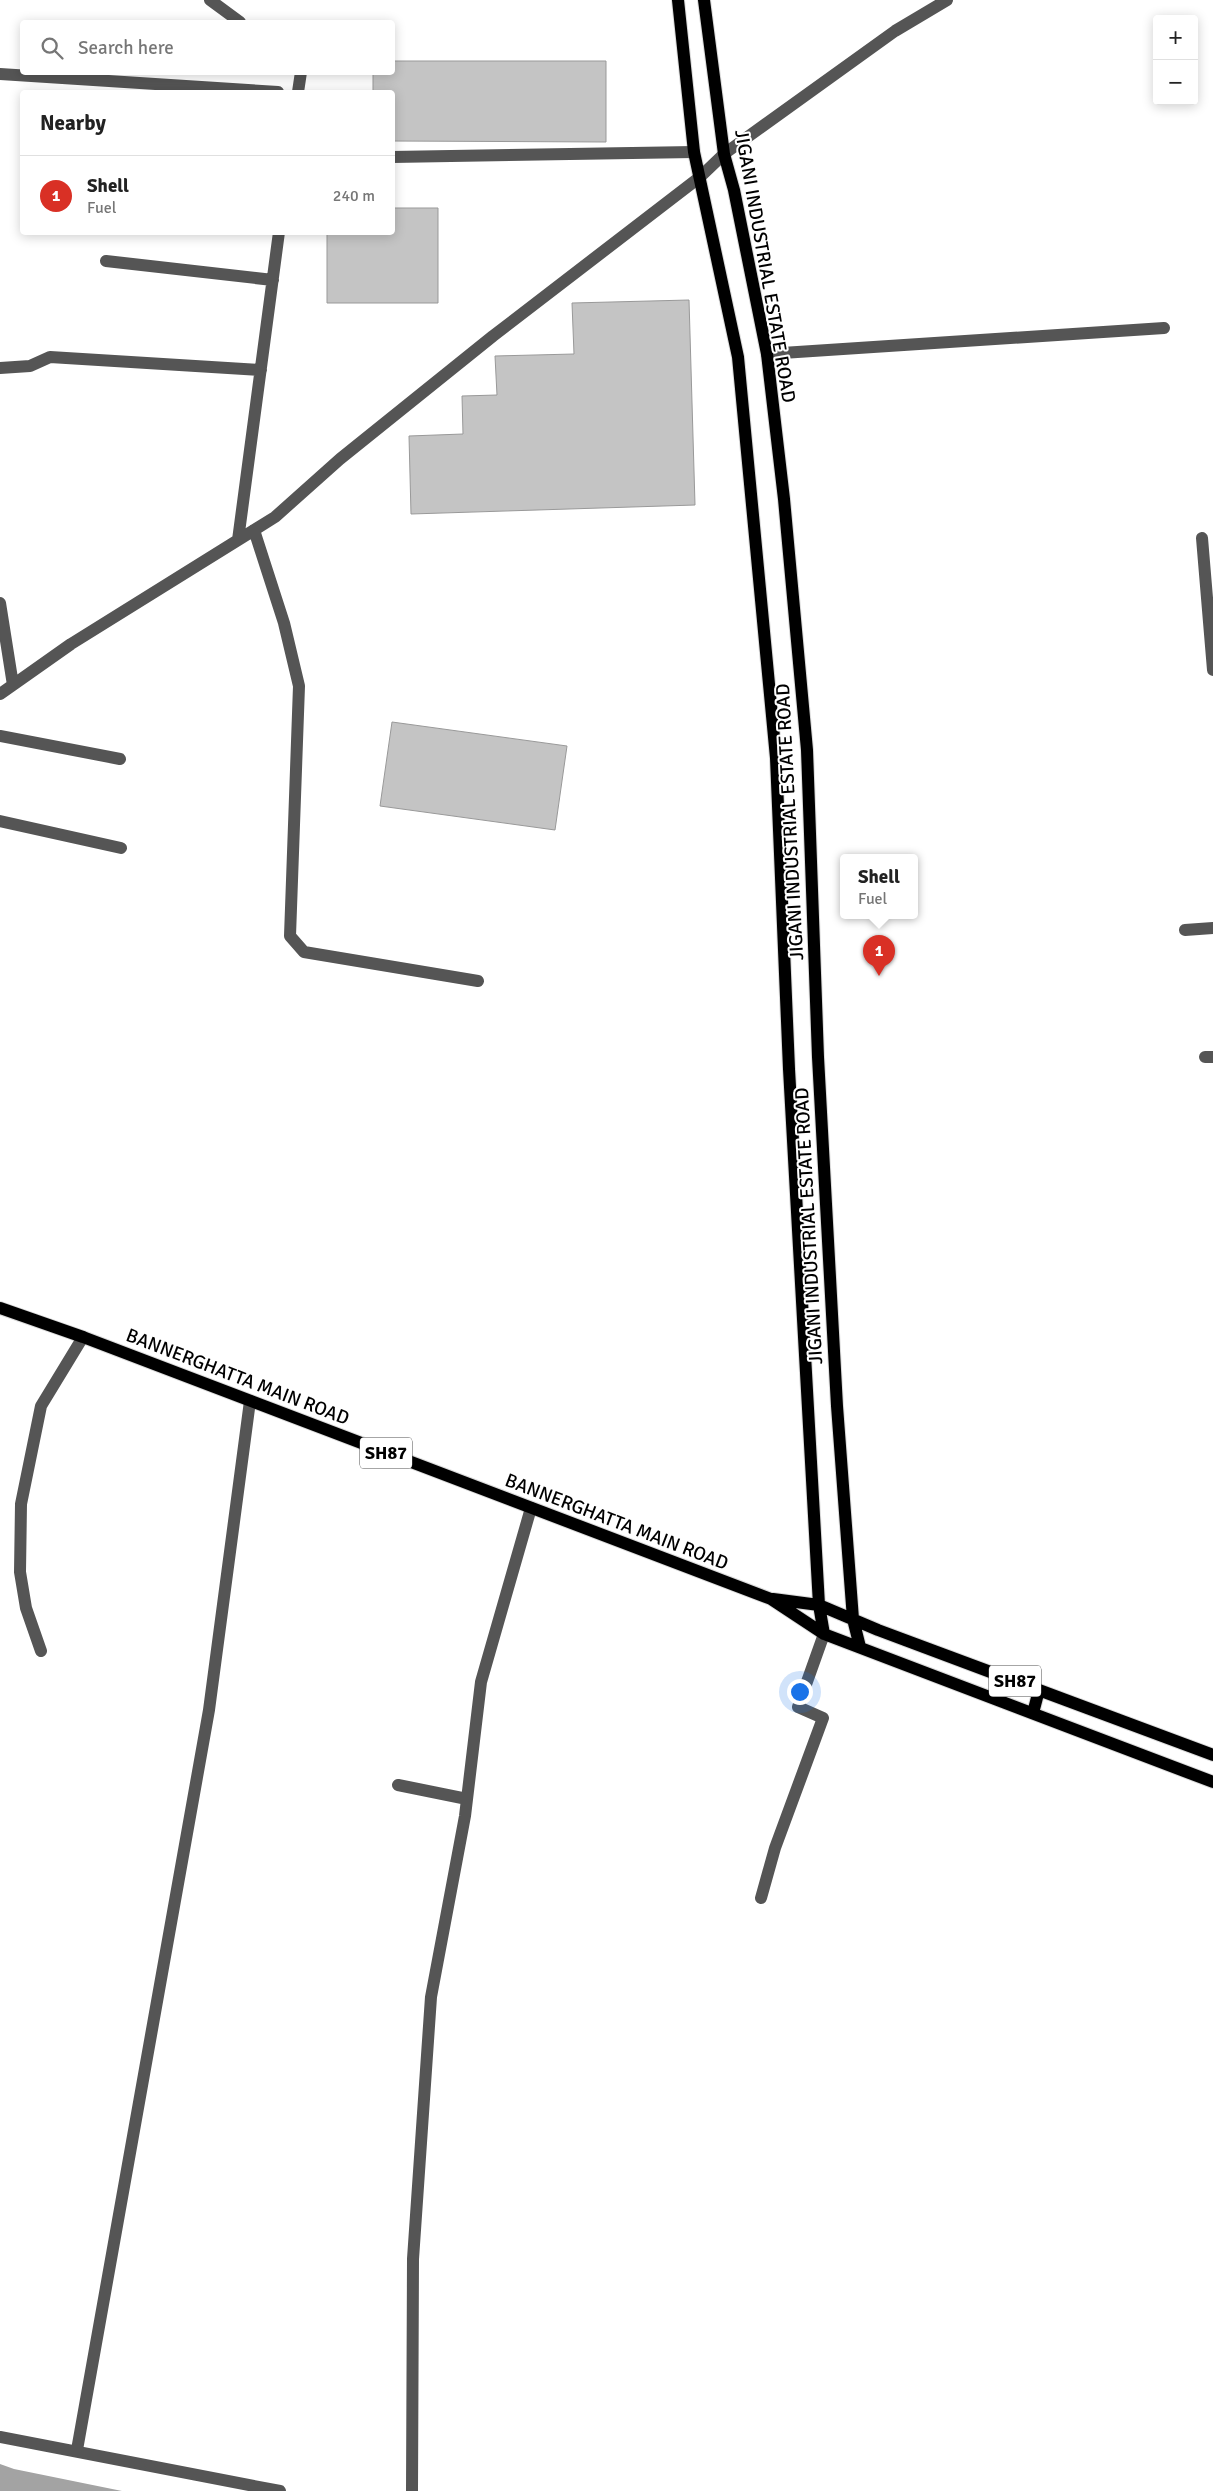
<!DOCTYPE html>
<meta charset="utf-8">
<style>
body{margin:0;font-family:Signika,sans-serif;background:#f2f2f2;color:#222}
.controls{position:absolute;right:15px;top:15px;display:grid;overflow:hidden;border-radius:5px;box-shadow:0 2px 12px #0003}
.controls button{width:45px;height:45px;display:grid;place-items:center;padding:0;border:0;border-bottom:1px solid #e0e0e0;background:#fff;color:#222;font:25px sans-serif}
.you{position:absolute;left:799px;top:1691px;width:18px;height:18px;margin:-12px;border:4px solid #fff;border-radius:50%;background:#1a73e8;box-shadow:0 0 0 8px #1a73e833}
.badge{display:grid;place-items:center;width:32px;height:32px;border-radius:50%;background:#d93025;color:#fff;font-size:16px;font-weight:700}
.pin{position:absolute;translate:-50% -41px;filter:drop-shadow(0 1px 2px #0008)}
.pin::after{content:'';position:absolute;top:26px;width:18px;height:15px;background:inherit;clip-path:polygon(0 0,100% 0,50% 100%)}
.popup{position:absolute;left:840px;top:854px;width:78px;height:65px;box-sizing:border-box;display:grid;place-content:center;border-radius:5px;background:#fff;filter:drop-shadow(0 1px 4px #0005);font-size:16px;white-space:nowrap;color:#767676}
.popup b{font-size:19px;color:#222}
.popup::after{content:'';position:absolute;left:50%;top:100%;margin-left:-10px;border:10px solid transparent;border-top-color:#fff}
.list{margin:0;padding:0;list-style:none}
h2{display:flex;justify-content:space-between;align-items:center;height:65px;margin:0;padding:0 20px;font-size:21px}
h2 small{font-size:16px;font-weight:400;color:#767676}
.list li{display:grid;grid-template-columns:32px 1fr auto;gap:15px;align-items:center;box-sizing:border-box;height:80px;padding:0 20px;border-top:1px solid #e0e0e0}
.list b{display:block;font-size:19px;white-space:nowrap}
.list p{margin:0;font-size:16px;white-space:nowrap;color:#767676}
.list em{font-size:16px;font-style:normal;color:#767676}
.icon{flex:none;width:28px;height:28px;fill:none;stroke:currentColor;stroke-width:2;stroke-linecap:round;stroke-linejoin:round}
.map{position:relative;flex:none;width:1213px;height:2491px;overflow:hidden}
.search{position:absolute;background:#fff;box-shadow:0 2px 12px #0003;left:20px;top:20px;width:375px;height:55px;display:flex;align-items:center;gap:12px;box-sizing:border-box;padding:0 18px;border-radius:5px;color:#767676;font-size:19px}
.panel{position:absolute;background:#fff;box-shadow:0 2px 12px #0003;left:20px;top:90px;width:375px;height:145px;border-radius:5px}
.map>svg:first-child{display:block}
.water{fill:#a3a3a3}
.building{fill:#c4c4c4;stroke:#999}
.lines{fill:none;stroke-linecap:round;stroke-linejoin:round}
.major-casing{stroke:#dbdbdb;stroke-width:14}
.minor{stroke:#555;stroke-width:12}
.major{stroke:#000;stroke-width:12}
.labels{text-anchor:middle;stroke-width:4;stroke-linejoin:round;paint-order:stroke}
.shield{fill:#fff;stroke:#4c4c4c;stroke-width:1}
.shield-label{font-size:18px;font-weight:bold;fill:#000}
.street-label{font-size:19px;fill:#000;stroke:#fff}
</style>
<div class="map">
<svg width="1213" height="2491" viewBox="0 0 1213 2491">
<rect width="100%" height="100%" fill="#fff"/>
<path class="water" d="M0,2464L14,2469L122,2491H0Z"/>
<path class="building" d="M392,61H606V142L392,141V92H373V72H392Z
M392,208H438V303H327V232H392Z
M689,300L695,505L411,514L409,436L463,434L462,396L497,395L495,356L574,354L572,303Z
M392,722L567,746L555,830L380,806Z"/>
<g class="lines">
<g class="major-casing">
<path id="major" d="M678,0L694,152L738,357L776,758L789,1069L819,1605L824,1634
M704,0L724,154L734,190L767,354L784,499L807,750L818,1057L837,1406L853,1619L860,1647
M0,1308L83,1337L771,1599L824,1634L1213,1782
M773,1599L819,1605L878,1630L1213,1755
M1033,1713L1039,1690"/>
</g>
<path class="minor" d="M210,0L240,22
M0,74L278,92
M298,92L301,72
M392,157L694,152
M106,261L273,280
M767,354L1164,328
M0,368L30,366L50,357L261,370
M254,530L284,623L299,686L290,936L304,952L478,981
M1202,538L1213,670
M238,540L279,232
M0,603L13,685
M0,694L71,644L275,517L340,459L493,336L700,177L724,154L895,31L947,0
M0,736L120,759
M0,821L121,848
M1185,930L1213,928
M1205,1057H1213
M41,1651L26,1608L20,1572L21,1504L41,1406L83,1337
M398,1785L467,1799
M761,1898L775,1848L823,1718L798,1707L824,1634
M0,2437L280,2491
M77,2450L209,1710L250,1401
M412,2491L413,2259L431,1997L465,1816L481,1682L531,1508"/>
<use href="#major" class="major"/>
</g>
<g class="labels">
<g class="shield">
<rect x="360" y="1437.5" width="52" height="31" rx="4"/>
<rect x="989" y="1665.5" width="52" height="31" rx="4"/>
</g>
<g class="shield-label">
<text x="386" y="1459">SH87</text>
<text x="1015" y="1687">SH87</text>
</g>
<g class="street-label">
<text transform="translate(766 266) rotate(80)" y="7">JIGANI INDUSTRIAL ESTATE ROAD</text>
<text transform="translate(789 822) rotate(-93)" y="7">JIGANI INDUSTRIAL ESTATE ROAD</text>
<text transform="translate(808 1226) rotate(-93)" y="7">JIGANI INDUSTRIAL ESTATE ROAD</text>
<text transform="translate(238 1376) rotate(21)" y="7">BANNERGHATTA MAIN ROAD</text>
<text transform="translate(617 1521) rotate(21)" y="7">BANNERGHATTA MAIN ROAD</text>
</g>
</g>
</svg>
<div class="controls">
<button>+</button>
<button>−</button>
</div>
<div class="you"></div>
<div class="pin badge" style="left:879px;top:976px">1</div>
<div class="popup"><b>Shell</b>Fuel</div>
<div class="search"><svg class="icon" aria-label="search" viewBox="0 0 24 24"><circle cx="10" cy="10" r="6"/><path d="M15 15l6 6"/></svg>Search here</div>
<section class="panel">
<h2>Nearby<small></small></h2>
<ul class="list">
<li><span class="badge">1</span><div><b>Shell</b><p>Fuel</p></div><em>240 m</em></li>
</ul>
</section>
</div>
